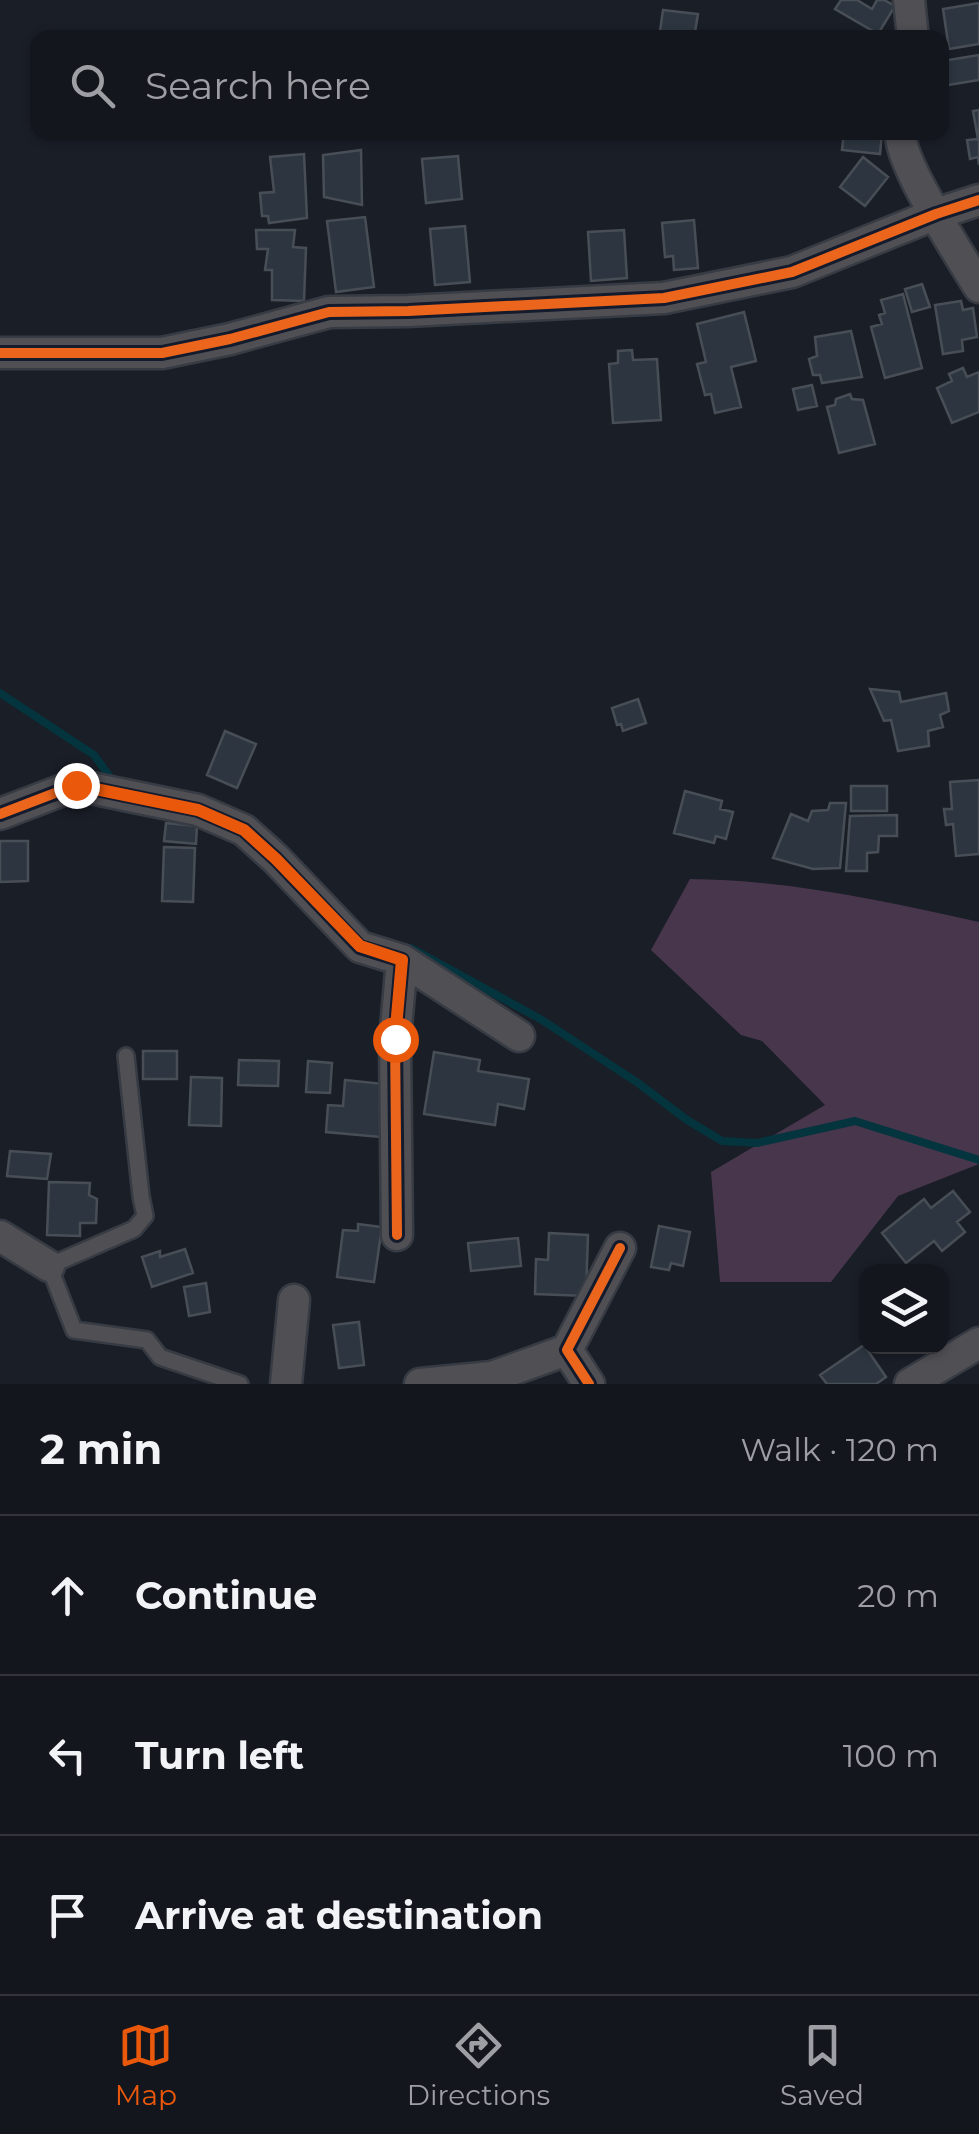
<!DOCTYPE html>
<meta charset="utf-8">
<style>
body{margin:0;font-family:Montserrat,sans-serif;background:#1d1f26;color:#f1f3f6}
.controls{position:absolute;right:30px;bottom:30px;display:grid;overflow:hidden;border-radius:20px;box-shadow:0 2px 8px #0004}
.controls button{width:90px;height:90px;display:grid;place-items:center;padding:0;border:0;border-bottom:2px solid #33353b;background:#14161d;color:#f1f3f6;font:50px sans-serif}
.stop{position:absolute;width:30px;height:30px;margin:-22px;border:8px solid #ea580c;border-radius:50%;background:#fff}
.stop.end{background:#ea580c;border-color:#fff;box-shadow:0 2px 10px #0008}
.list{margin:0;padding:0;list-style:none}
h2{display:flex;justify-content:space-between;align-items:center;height:130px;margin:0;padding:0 40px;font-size:42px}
h2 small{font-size:32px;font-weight:400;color:#9d9fa4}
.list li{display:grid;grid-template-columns:65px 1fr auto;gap:30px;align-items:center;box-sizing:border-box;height:160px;padding:0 40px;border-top:2px solid #33353b}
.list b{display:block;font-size:38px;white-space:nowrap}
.list em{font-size:32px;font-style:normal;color:#9d9fa4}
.icon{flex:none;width:55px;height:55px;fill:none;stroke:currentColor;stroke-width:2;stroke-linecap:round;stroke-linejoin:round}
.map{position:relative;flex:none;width:979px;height:1384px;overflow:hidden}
.search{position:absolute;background:#14161d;box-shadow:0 2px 8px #0004;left:30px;right:30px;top:30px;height:110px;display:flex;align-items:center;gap:25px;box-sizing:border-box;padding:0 35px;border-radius:20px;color:#9d9fa4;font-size:38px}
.sheet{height:610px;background:#14161d}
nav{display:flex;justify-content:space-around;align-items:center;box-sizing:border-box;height:140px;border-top:2px solid #33353b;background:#14161d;font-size:28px;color:#9d9fa4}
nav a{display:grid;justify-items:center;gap:5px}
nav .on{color:#ea580c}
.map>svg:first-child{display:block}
.green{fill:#48364d}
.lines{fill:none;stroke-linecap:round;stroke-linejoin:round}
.stream{stroke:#04343e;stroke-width:8}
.building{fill:#2d3640;stroke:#484e55;stroke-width:2.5}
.lane-casing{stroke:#373b43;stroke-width:20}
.street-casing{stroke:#373b43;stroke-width:35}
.lane{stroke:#504f54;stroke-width:15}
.street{stroke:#504f54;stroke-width:30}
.cycleway-casing{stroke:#141b2d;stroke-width:16}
.cycleway{stroke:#eb651d;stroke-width:10}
.route{stroke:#ea580c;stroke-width:12}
</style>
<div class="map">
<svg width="979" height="1384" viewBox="0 0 979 1384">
<rect width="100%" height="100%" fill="#1a1e27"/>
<path class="green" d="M690,879C788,880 884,901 979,922V1164L898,1196L831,1282H720L711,1172L825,1105L762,1041L741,1035L651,950Z"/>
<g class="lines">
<path class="stream" d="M0,693L94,755L113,781
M407,948H411L542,1020L638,1083L687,1120L722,1141L757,1143L855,1121L979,1160"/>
</g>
<path class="building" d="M841,0H857L872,9L877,0H884L895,6L878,34L835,9Z
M979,3V44L949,49L943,9Z
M663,10L698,14L694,38H659Z
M979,55V80L942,86V61Z
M979,110V165L978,157L970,159L967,140L978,139L973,111Z
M844,132H882L880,154L842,150Z
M361,150L362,205L324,197L323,155Z
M304,154L307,218L269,223L268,216H262L260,193L274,192L270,157Z
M458,156L462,199L426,203L422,159Z
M863,157L888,177L865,206L840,187Z
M365,217L374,287L336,292L327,221Z
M694,220L698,268L674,270L673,256L665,257L662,223Z
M465,226L470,282L435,285L430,229Z
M256,230H295L293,247L306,248L304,301L272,300V270H265L268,249H257Z
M624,230L627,278L591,281L588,232Z
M922,284L930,307L912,312L905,289Z
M903,294L922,368L885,378L871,327L882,324L879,315L885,313L881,300Z
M961,301L963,310L973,308L977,337L962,340L963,351L943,354L935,305Z
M744,312L756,361L731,367L741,407L715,413L711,394L705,395L697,364L706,362L697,324Z
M851,331L862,377L822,383L820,375H813L809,359L817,356L815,337Z
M632,350L633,360L657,359L661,420L613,423L609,364L618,363V351Z
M963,368L967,377L979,372V412L952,423L937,388L952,381L949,374Z
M812,385L817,406L798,410L793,389Z
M850,394L852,399L863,400L875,444L839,453L827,407L835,405L836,399Z
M870,689L899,692L901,702L946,693L949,711L940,715L943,727L928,731L929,746L898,751L891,720L884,721Z
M638,699L646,723L623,731L621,724L617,725L612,708Z
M225,731L256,744L237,788L207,775Z
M979,780V854L956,856L953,824L946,825L944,809H952L950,782Z
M851,786H887V811H851Z
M685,791L722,801L720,809L733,812L726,839L716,836L714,843L674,833Z
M830,803H846L840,868L813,869L773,858L791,814L808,821L812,811L828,810Z
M897,815V836H879L878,852L867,853V871H846L850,816Z
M166,823L197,826L196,844L164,841Z
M0,841H28V881L0,882Z
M164,847L195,848L193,902L162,901Z
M143,1051H177V1079H143Z
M434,1052L480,1060L478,1071L529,1079L524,1109L498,1104L495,1125L424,1114Z
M239,1060L279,1061L278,1086L238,1085Z
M308,1061L332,1063L330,1093L306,1092Z
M191,1077L222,1078L221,1126L189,1125Z
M345,1080L384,1084L380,1137L326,1132L328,1105L343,1106Z
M10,1151L51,1154L47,1179L7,1176Z
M49,1182L90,1183L89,1195L97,1199L96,1223H80V1236L47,1235Z
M953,1191L970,1212L957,1222L965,1232L942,1251L934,1241L906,1263L882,1233L924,1199L931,1208Z
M358,1224L382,1227L374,1282L337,1277L343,1230L358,1231Z
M659,1226L690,1232L683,1266L671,1263L669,1270L651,1267Z
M549,1233L588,1235L586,1296L535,1294L536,1259L548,1260Z
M518,1238L521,1266L471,1271L468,1243Z
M185,1249L193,1273L152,1287L142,1257L160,1251V1257Z
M206,1283L210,1312L189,1316L184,1287Z
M359,1322L364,1365L339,1368L333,1325Z
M864,1345L886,1377L876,1384H827L820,1375Z"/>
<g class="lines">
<g class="lane-casing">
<path id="lane" d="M126,1056L141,1196L145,1216L134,1229L49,1266L74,1330L147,1340L160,1357L240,1384"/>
</g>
<g class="street-casing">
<path id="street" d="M909,0L913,38
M901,132C897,161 962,258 979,287
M0,353H162L230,339L329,312L408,311L664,298L792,272L936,214L979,200
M0,814L76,785L198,810L244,830L276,859L360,947L402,960L395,1039L397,1235
M402,960L519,1036
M0,1236L49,1266
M286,1384L294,1300
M420,1384L492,1377L567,1350
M589,1384L567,1350L620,1248
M910,1384L979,1343"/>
</g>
<use href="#lane" class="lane"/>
<use href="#street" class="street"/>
<g class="cycleway-casing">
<path id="cycleway" d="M0,353H162L230,339L329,312L408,311L664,298L792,272L936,214L979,200
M0,814L76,785L198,810L244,830L276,859L360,947L402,960L395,1039L397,1235
M589,1384L567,1350L620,1248"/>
</g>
<use href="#cycleway" class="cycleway"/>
</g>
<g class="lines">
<path class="route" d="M76,785L198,810L244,830L276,859L360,946L402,960L395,1039"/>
</g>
</svg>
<div class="controls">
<button><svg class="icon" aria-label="layers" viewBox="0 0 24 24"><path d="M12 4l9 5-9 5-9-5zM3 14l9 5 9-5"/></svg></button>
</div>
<div class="stop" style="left:395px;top:1039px"></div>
<div class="stop end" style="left:76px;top:785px"></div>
<div class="search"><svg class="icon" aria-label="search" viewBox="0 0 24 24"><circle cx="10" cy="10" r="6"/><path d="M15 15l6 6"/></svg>Search here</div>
</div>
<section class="sheet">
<h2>2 min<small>Walk · 120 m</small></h2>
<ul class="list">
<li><svg class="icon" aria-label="ahead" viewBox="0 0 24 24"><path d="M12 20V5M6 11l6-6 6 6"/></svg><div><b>Continue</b></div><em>20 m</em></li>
<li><svg class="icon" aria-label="left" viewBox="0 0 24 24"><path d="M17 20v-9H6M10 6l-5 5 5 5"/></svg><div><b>Turn left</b></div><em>100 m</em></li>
<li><svg class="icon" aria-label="arrive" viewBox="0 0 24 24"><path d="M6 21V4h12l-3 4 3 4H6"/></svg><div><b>Arrive at destination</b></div></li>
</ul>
</section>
<nav>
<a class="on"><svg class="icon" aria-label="map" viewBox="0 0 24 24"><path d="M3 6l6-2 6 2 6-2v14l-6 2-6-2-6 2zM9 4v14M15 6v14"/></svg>Map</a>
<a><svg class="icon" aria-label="directions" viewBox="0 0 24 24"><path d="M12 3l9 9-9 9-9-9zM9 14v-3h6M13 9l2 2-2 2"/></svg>Directions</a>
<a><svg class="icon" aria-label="saved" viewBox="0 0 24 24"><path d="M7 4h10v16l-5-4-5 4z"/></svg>Saved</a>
</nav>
